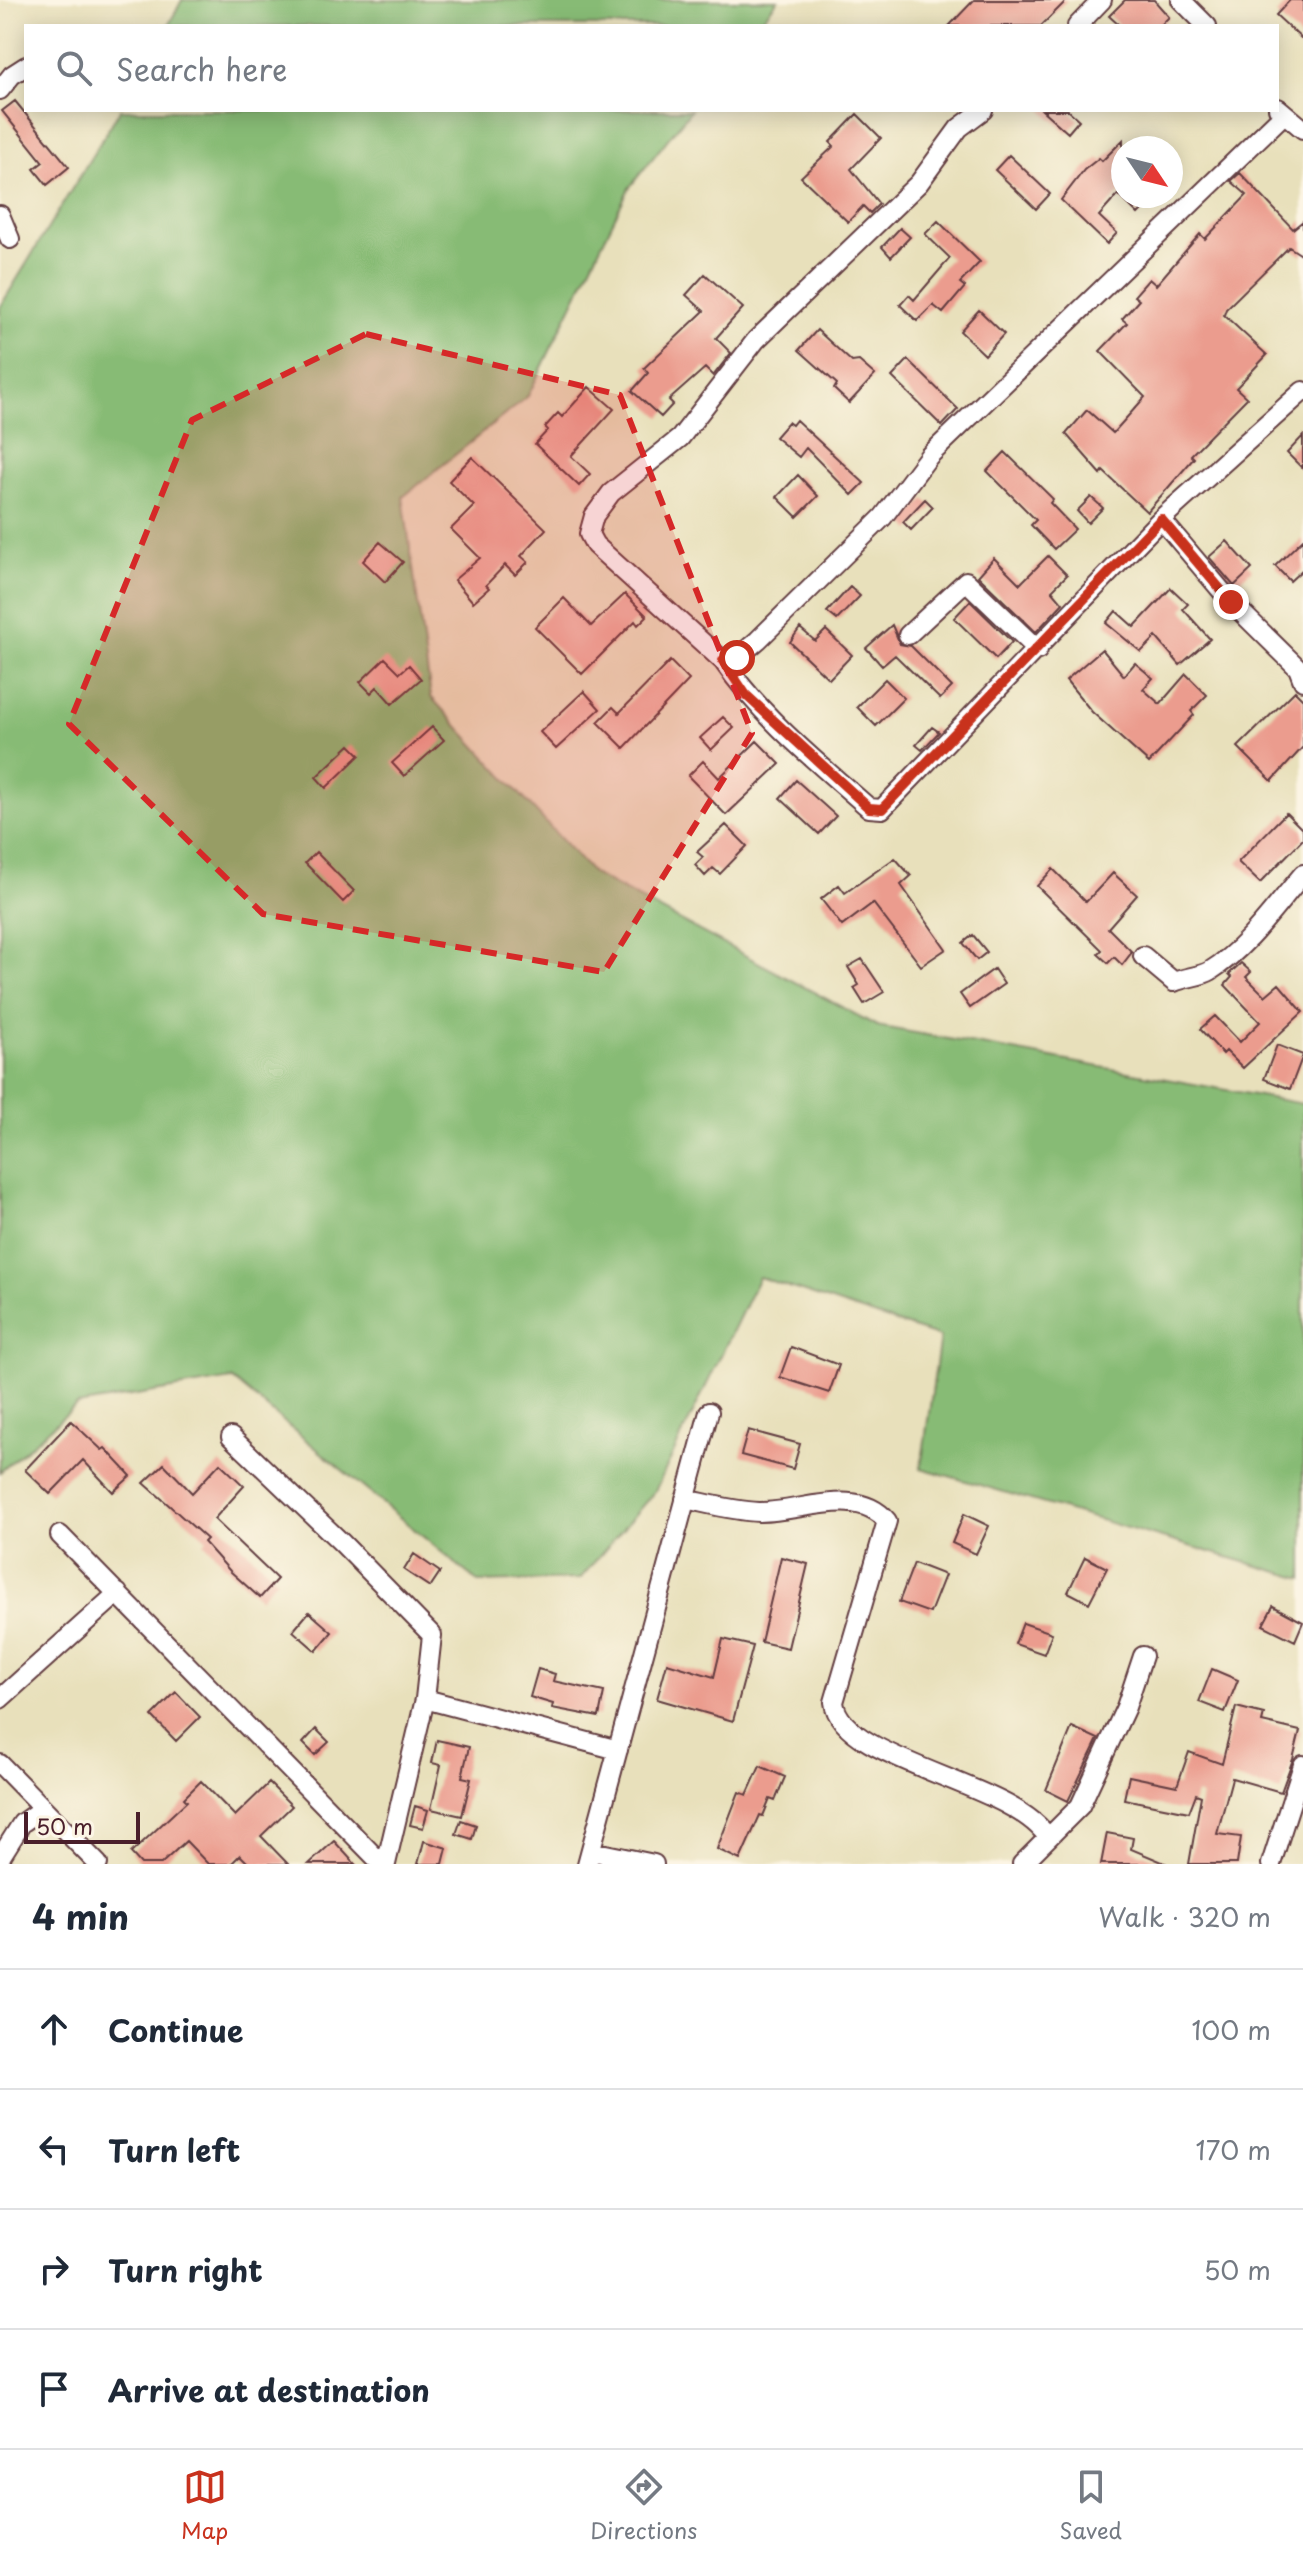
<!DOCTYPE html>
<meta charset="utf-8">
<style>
body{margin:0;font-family:"Playpen Sans",sans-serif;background:#f2f2f3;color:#1f2937}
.compass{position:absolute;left:1111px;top:136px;width:72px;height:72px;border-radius:50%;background:#fff;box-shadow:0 4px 20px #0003;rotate:125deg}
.scale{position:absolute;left:24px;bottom:20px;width:116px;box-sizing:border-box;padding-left:8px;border:4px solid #4a1f2b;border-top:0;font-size:22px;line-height:28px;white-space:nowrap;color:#4a1f2b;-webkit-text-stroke:6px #fcf5e5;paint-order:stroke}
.stop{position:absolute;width:24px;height:24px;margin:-18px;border:6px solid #c8321e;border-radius:50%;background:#fff}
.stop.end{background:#c8321e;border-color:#fff;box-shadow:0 2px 8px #0008}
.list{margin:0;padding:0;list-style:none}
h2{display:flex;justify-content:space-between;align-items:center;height:104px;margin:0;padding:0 32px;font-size:34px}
h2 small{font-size:26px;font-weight:400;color:#747a83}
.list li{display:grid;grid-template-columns:52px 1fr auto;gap:24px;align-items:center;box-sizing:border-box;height:120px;padding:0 32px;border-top:2px solid #e0e1e3}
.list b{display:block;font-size:30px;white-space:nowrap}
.list em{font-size:26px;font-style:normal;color:#747a83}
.icon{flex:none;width:44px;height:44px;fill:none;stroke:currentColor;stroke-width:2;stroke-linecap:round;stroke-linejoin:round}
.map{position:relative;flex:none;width:1303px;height:1864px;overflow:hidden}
.search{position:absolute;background:#fff;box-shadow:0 4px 20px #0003;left:24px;right:24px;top:24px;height:88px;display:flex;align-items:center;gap:20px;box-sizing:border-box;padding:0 28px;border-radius:0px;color:#747a83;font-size:30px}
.sheet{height:584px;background:#fff}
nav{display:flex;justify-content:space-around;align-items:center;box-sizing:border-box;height:112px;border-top:2px solid #e0e1e3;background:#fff;font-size:22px;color:#747a83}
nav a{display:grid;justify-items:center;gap:4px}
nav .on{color:#c8321e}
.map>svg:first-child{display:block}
.forest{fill:#87bb75;stroke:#686d50;stroke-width:2}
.building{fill:#eb9c8e}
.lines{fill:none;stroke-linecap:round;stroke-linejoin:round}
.street-casing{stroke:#623c41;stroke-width:22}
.street{stroke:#fff;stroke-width:18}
.route{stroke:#c8321e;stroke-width:10}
.marked{fill:#d62828;fill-opacity:0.2;stroke:#d62828;stroke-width:6;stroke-dasharray:16 10;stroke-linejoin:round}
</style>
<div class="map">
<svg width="1303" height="1864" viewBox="0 0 1303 1864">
<rect width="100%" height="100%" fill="#fcf5e5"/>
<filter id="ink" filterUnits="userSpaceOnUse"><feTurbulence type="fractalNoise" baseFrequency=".0125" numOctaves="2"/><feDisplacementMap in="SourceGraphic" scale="16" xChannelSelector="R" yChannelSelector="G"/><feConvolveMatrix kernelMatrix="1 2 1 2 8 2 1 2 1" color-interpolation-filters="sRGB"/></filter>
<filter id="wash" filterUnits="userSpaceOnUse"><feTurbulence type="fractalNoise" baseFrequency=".006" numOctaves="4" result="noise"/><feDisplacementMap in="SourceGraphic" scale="32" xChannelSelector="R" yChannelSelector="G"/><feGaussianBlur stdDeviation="1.8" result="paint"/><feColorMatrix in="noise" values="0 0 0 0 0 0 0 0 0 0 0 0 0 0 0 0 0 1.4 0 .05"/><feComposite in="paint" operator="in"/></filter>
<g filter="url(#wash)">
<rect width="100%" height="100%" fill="#e8e0bb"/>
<path class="forest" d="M182,0H778L757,26H168Z
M120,110H691L629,188L528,396L403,497L431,697L593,874L877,1026L1303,1104V1579L921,1468L940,1337L759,1277L655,1491L580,1579L478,1582L232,1379L77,1405L0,1472V307Z"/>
<g id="blocks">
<path class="building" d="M974,0H1067L1041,26H949Z
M1125,0H1154L1169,17L1160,26H1120L1109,16Z
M1290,0H1303V40L1276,15Z
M15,101L69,167L47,185L34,169L43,162L2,111Z
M1042,110H1068L1079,120L1068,133Z
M857,114L881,138L851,169L879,204L870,213L863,206L848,222L801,177L834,146L830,142Z
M1123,140V189L1099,216L1117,233L1107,244L1061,200L1084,170L1099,158L1102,161Z
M1009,155L1050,194L1036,209L995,170Z
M1240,173L1293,229L1303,221V256L1289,247L1226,309L1224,315L1267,355L1236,388L1247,398L1191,455L1194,458L1147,512L1103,471L1101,474L1066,434L1087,410L1113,433L1145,397L1100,351L1127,323L1122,319L1139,300L1134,296L1149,279L1156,285L1200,234L1205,239L1247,195L1231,181Z
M1120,196H1156L1138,214Z
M938,221L980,262L960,283L965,287L943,313L933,305L917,321L900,305L909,295L914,300L950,258L925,234Z
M900,228L910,237L891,257L882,247Z
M705,274L743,308L716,338L731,353L713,376L705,368L669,400L673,404L661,417L632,391L648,373L644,368L704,311L686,295Z
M979,310L1004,334L985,355L960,331Z
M817,330L852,362L859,361L875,375L849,403L834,389L837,384L799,350Z
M908,360L958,409L942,426L892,377Z
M589,387L614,409L571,456L590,474L579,486L535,444L548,430L545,427L558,413L562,417Z
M796,420L864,483L852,495L806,448L799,457L775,437L788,422L792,425Z
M1303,436V469L1287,453Z
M1005,452L1053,499L1050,503L1075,529L1054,549L1031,525L1036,520L987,471Z
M472,457L546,529L521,556L528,562L515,575L505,565L486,585L489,588L473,602L454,580L480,558L451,529L474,506L449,481Z
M798,475L818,496L797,517L777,497Z
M1091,497L1103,508L1088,523L1077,511Z
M925,499L933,507L911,530L903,522Z
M1303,539V569L1290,581L1275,566Z
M1227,541L1252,569L1234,586L1209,557Z
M380,542L403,562L385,582L363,561Z
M1048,556L1067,575L1052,590L1063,603L1036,632L978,576L994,558L1020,584Z
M850,587L860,596L837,620L827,612Z
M1171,588L1188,604L1183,609L1210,639L1180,665L1156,637L1141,652L1106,623L1116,611L1134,627Z
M625,594L647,616L638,625L635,621L582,674L535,627L564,598L591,626Z
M970,601L1012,642L996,659L954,618Z
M892,625L900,644L911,646L952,687L940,699L895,655L882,666L866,648Z
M800,628L815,641L826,630L852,655L829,679L790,642Z
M1102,649L1124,676L1135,663L1153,678L1143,689L1160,704L1186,674L1207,695L1191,711L1194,715L1149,763L1092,712L1066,680Z
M385,658L400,673L409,665L421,679L392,704L377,687L371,693L360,682Z
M670,661L689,680L624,748L598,722L613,707L619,713Z
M885,679L904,698L876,726L857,707Z
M584,691L600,709L556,749L540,732Z
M1295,691L1303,699V747L1272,781L1238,747Z
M723,717L734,728L711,750L700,738Z
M432,727L444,740L404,776L392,763Z
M932,727L939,732L922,750L916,745Z
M757,741L780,764L726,815L688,776L703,761L719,778Z
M350,745L360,755L326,788L316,777Z
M796,780L836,816L819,834L780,798Z
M1286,813L1303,830V839L1260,883L1238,862Z
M726,825L747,846L720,874L713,868L705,876L695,865L703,857L697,852Z
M316,852L354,891L343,902L305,863Z
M895,858L911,876L901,885L946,949L921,966L873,903L842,926L821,899L839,885L845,893Z
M1053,869L1086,902L1113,873L1137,895L1108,928L1132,952L1122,965L1114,957L1108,963L1098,954L1102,950L1037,886Z
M973,935L987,952L977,960L963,943Z
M862,959L884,992L864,1004L854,988L859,985L848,967Z
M1241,963L1251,972L1246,977L1265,996L1279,984L1303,1012L1243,1068L1226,1051L1223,1054L1200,1029L1215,1016L1240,1042L1260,1022L1225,985L1232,977L1229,974Z
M994,969L1004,984L970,1008L960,994Z
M1277,1045L1303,1055L1290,1089L1264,1079Z
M791,1347L839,1365L829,1393L780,1377Z
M71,1421L102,1450L105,1448L131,1476L113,1492L83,1460L50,1494L25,1470Z
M748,1430L800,1444L793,1469L741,1455Z
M220,1463L244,1486L214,1519L277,1579L260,1598L230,1571L204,1542L207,1539L144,1483L164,1464L192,1493Z
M964,1514L989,1526L976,1554L952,1543Z
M414,1554L440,1572L430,1587L404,1570Z
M781,1557L808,1564L788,1648L761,1642Z
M1085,1557L1107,1568L1089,1603L1068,1592Z
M914,1563L945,1575L930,1613L899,1602Z
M1273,1606L1303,1622L1295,1641L1263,1625Z
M309,1612L332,1632L316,1651L293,1631Z
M1023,1623L1052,1633L1044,1654L1015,1644Z
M723,1639L753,1646L733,1721L657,1699L667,1663L714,1677Z
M538,1669L555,1674L553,1681L604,1692L599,1717L552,1708L553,1704L530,1697Z
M1212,1669L1238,1680L1225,1712L1199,1702Z
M176,1692L200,1717L176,1741L152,1716Z
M1236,1707L1264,1714L1262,1722L1300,1731L1293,1759L1281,1792L1232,1778L1217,1834L1241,1837L1237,1864H1189L1201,1796L1196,1794L1189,1812L1124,1799L1129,1776L1177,1786L1189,1752L1222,1764Z
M1072,1727L1098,1739L1068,1801L1046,1790Z
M316,1729L329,1742L315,1755L303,1743Z
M437,1740L469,1747L462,1777L471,1779L462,1816L431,1809L441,1765L432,1763Z
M760,1766L785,1777L775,1801L770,1799L763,1816L760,1815L740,1860L717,1849L739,1792L747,1795Z
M201,1781L235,1816L269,1783L292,1806L261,1836L288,1864H249L240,1855L231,1864H208L186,1841L161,1864H141L131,1853L187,1801L184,1798Z
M415,1806L428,1810L423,1828L410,1825Z
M461,1820L476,1825L472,1839L456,1834Z
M1107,1833L1133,1838L1131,1849L1167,1864H1101Z
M334,1841L355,1864H309Z
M424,1841L447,1848L443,1864H418Z"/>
</g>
</g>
<g filter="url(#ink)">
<use href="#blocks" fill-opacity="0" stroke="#623c41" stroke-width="2"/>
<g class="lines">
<g class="street-casing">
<path id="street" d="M1181,0L1207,26
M1077,26L1102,0
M0,90L12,75L26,66
M1278,108L1303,129
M983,110L959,128L919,183L756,340L680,438L611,493L594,516L589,534L595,545L723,661L737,658L758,640L883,517L929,456L1284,114
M0,215L10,239
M1161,519L1231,602L1298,668L1303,681
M908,635L966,581L1038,650
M723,661C762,718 817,762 869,808L882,809L1161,519L1303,391
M1143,956L1174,982C1186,977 1202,976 1210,971C1247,948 1275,907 1303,874
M231,1437L342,1543L432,1635L425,1699L386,1864
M685,1499C709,1504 734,1511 759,1512C799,1513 858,1485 887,1521L834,1702C840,1761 1016,1783 1048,1838
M60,1535L382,1864
M0,1699L118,1593
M425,1699L618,1750
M0,1764L98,1864
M591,1851L654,1864
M0,1858L22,1823L43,1808
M587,1864L709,1412
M1022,1864L1080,1806L1126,1707L1143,1656
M1271,1864L1303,1765"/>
</g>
<use href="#street" class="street"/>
</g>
</g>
<g class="lines" filter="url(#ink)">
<path class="route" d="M737,658L723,661L746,695L869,808L882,809L1161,519L1231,602"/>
</g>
<path class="marked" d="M366,334L620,395L752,733L604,972L263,914L69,724L192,420Z"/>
</svg>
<svg class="compass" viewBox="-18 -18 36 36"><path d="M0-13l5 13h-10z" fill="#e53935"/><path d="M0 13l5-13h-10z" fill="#747a83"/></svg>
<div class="scale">50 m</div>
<div class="stop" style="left:737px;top:658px"></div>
<div class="stop end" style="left:1231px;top:602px"></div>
<div class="search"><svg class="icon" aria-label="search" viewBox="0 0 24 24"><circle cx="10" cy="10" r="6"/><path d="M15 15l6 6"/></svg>Search here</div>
</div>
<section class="sheet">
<h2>4 min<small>Walk · 320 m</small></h2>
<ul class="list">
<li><svg class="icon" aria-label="ahead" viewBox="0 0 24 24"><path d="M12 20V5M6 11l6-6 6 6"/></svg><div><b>Continue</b></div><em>100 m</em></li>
<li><svg class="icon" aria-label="left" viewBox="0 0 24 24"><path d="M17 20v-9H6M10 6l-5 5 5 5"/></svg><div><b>Turn left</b></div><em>170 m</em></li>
<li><svg class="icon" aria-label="right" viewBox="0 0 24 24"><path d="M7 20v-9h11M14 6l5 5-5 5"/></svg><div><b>Turn right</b></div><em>50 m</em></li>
<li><svg class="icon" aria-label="arrive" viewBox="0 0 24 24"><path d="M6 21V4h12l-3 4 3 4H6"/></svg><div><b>Arrive at destination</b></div></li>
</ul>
</section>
<nav>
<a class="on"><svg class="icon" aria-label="map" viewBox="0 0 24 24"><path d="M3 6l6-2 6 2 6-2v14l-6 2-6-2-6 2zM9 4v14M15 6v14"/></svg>Map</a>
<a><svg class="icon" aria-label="directions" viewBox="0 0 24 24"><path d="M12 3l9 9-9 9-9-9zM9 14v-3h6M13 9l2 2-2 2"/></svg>Directions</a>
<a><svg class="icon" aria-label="saved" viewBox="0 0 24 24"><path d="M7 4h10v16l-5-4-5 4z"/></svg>Saved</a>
</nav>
